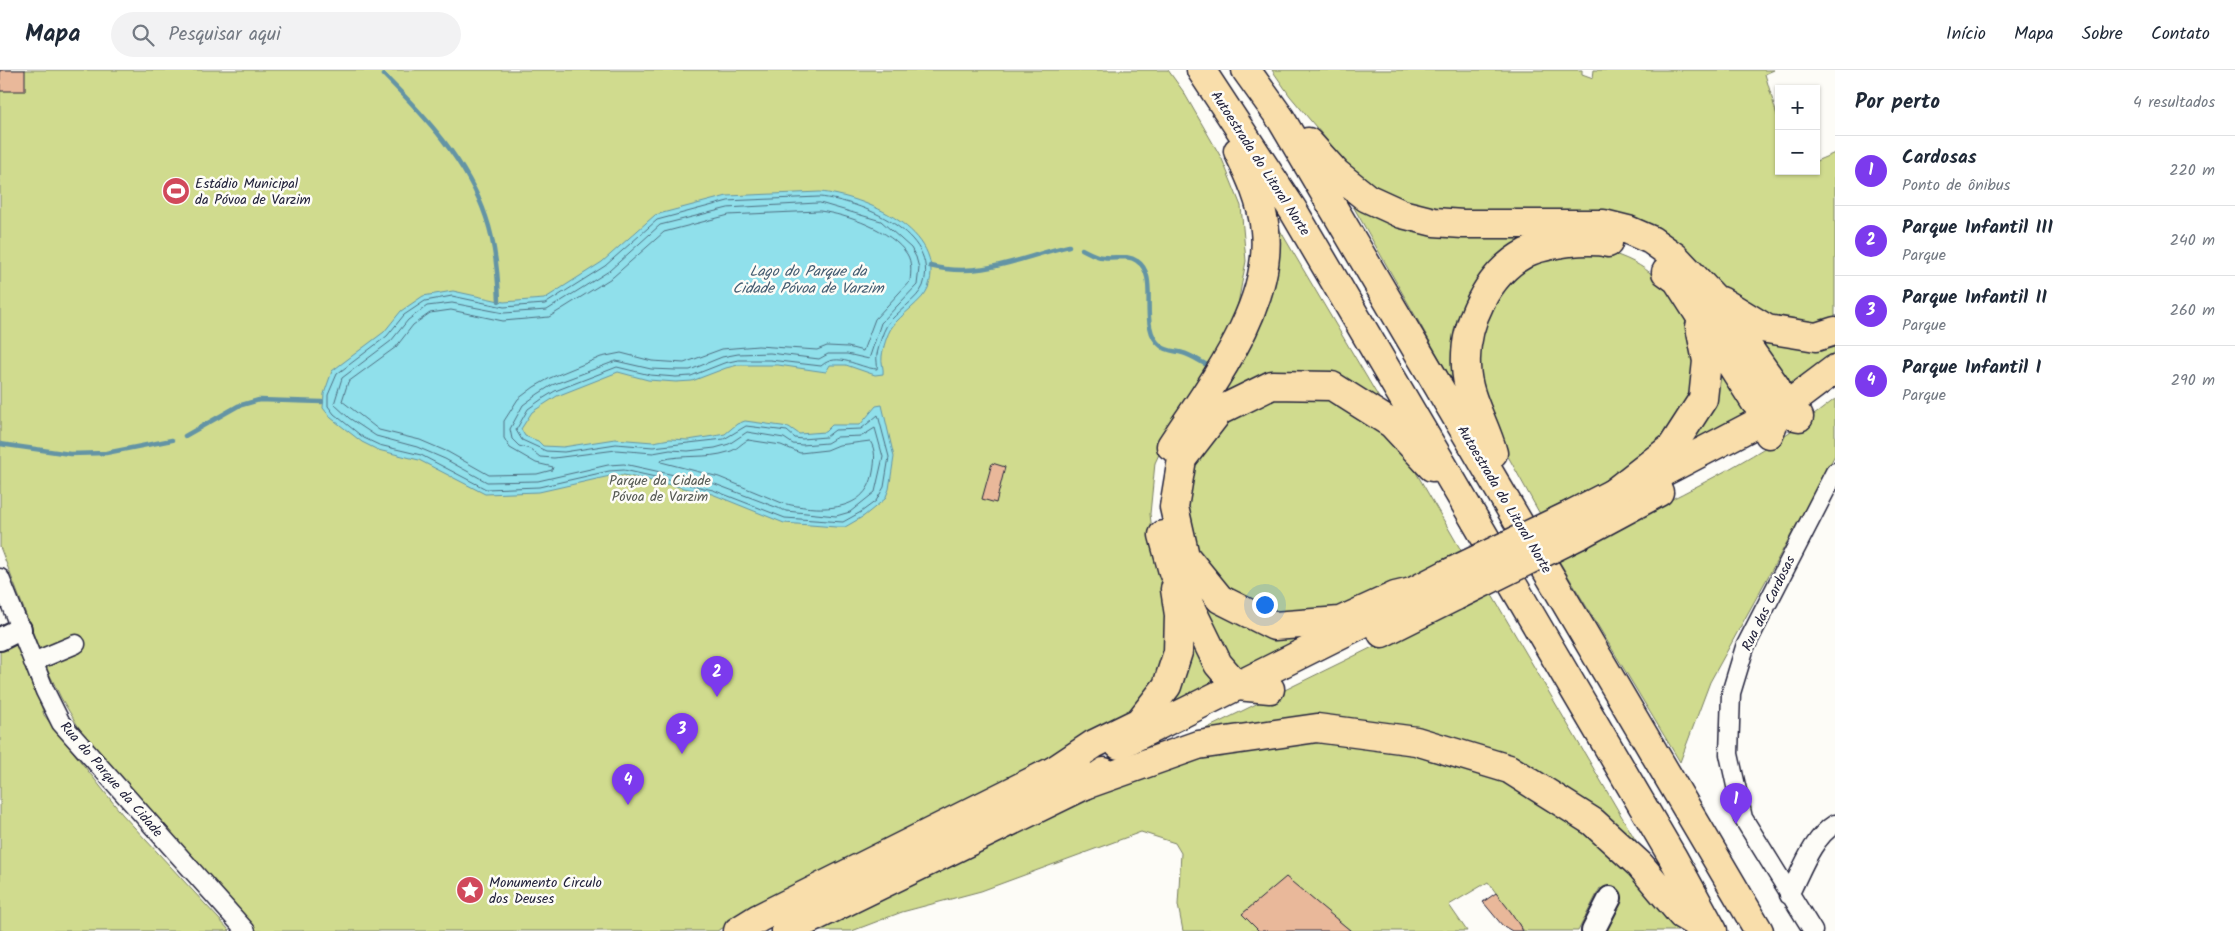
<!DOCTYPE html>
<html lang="pt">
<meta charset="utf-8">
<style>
body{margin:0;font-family:Kalam,sans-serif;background:#f2f2f3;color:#1f2937}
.controls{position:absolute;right:15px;top:15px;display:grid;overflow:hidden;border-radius:0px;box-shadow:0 1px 4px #0004}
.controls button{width:45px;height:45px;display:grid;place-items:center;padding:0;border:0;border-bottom:1px solid #e0e1e3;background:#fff;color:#1f2937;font:25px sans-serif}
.you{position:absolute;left:1264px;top:534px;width:18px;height:18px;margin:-12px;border:4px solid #fff;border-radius:50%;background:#1a73e8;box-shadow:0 0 0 8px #1a73e833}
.badge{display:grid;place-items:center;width:32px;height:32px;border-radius:50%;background:#7c3aed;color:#fff;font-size:16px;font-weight:700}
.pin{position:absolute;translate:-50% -41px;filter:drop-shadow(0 1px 2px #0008)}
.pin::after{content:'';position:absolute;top:26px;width:18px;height:15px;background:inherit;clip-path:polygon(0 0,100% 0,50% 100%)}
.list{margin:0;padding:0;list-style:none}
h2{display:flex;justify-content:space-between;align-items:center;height:65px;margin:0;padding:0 20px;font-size:21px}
h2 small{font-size:16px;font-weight:400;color:#747a83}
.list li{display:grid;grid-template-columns:32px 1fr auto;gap:15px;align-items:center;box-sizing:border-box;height:70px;padding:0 20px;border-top:1px solid #e0e1e3}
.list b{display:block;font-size:19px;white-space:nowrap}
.list p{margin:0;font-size:16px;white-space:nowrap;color:#747a83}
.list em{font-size:16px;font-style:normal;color:#747a83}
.icon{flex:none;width:28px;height:28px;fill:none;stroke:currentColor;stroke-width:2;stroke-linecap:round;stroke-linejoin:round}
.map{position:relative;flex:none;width:1835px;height:861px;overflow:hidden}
header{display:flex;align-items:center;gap:30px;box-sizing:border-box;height:70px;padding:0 25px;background:#fff;border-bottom:1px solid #e0e1e3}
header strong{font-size:24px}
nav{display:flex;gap:28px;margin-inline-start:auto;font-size:18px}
.search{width:350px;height:45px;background:#f2f2f3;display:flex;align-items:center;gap:12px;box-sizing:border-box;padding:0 18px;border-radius:28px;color:#747a83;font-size:19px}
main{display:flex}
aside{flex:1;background:#fff}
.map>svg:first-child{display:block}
.green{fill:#d0db8e;stroke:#797e64}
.water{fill:#90e0eb;stroke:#6494a5}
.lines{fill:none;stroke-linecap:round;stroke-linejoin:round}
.shore{stroke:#4e6e81;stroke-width:1}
.stream{stroke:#6494a5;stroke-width:4.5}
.building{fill:#e9b89a;stroke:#22223b}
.minor-casing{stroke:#22223b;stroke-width:21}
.tertiary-casing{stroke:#22223b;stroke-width:26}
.primary-casing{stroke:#22223b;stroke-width:31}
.motorway-casing{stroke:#22223b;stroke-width:31}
.minor{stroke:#fdfcf7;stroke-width:18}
.tertiary{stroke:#fdfcf7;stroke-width:22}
.primary{stroke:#f9deab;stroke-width:28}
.motorway{stroke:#f9deab;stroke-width:28}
.primary-bridge-casing{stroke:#22223b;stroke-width:31;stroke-linecap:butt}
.primary-bridge{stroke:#f9deab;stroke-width:28}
.labels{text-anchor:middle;stroke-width:5;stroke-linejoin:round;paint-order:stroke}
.street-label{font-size:14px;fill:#22223b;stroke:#fdfcf7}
.poi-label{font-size:14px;fill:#22223b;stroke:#fdfcf7;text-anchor:start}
.park-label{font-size:14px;fill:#565a54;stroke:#fdfcf7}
.water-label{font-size:15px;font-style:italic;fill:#435b70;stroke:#fdfcf7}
</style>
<header>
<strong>Mapa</strong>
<div class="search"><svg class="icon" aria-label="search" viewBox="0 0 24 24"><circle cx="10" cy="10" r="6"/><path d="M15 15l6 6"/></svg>Pesquisar aqui</div>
<nav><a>Início</a><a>Mapa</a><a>Sobre</a><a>Contato</a></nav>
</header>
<main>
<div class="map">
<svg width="1835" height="861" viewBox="0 0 1835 861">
<rect width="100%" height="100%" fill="#fdfcf7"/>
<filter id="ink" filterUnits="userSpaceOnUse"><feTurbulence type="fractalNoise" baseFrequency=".02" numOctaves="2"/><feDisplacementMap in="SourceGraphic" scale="10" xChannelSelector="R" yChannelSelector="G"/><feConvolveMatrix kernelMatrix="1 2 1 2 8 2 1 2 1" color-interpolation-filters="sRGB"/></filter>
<g filter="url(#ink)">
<path class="green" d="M0,0H1168L1183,21L1222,89L1241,136L1246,191L1237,239L1216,281L1182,334L1155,393L1150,444L1156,493L1167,537L1170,572L1157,614L1134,645L717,861H255L84,666L61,628L47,599L0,477Z
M1272,0H1582V4L1593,8L1594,0H1774L1765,4L1779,52V101H1816V91L1835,83V250L1827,253L1808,254L1774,248L1727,220L1670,171L1488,144L1404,135L1357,106L1290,26Z
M1349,129L1626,165L1683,207L1625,167L1517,179L1454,305V314Z
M1271,150H1274L1382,333C1319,289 1236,292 1192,360C1182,374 1173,390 1170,408C1165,429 1168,451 1173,472C1191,537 1245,564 1309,563L1312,565V567L1239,603L1225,593L1218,585C1195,535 1154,460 1168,405C1173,384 1184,365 1195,347C1213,319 1237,295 1250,265C1260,242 1269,217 1271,192C1272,179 1268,163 1271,150Z
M1583,181C1595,182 1610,182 1620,186C1695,214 1716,308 1666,368C1642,397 1574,425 1540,444L1485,345L1477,317L1483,251L1496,224L1522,200L1548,187Z
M1750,259L1835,269V282L1787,321Z
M1713,288L1756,343L1681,381Z
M1320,325L1373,348L1406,385L1462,482L1381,521L1349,534L1319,543H1285L1257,538L1215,506L1195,479L1187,446L1190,398L1228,347L1268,326Z
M1835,329V385L1710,612L1680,692L1556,486C1652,438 1751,396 1835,329Z
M1489,520L1646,788L1521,695L1459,669L1392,654L1189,667Z
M1186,557L1221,611L1163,639Z
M15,569L33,609L44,645L122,744L230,861H0V577Z
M1327,667L1484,698L1569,744L1637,802L1682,861H1605L1622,827L1600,818L1578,861H1524L1488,812L1449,835L1467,861H1351L1286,808L1242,844L1259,861H1183L1178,835L1181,783L1175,773L1141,762L981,821L902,842L852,861H818L927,803L1090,725L1192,686Z"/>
<path class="water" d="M820,122C864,126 948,161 928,218C923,231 900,245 892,257C887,264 883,278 882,286C881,292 884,299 883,304L875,305L846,295H830L826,302L778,295H738L726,298L692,311L676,312L648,310L618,302L557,326L532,342L521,359L525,366L538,371L543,376L563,377L615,369L653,372L670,369L688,370L714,366L725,364L737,354L745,351L789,357L799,364L825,362L832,355H860L876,336L882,335L894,387L889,419L885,429L864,446L845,457H836L784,453L712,424L624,405L610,406L539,422L485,424L419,390L378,380L362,372L331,348L323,338L324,324L332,301L384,262L401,241L423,226L453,221L504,232L544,229L602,192L655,145L727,126Z"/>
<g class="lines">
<path class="shore" d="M820,127C860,131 941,163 923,216C918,229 895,243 887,255C882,263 879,276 877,284C876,290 878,295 877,299C858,298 838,281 821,296L770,290H738L724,293L691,306L676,307L650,305L617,297L555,321L542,329L528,339L516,360L522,370L546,381L564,382L616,374L653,377L724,369L746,356L787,361L795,368L802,369L826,367L835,360L861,359L878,345L889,387L884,417L876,431L861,442L843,452L785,448L713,420L624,400L609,401L539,417L486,419L421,385L379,375L364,368L334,344L328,336V325L337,304L387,266L404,245L425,231L452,226L504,237L545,234L605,196L657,150L728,131Z
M820,133L881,151L911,178L916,187L919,198L917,215L881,253L869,289L847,284H828L819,289L770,283L738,284L722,287L690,300H676L651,299L616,291L552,315L538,324L523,335L510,359L512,369L519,376L530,379L540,387L554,388L616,380L653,383L670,380L688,381L715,378L729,374L747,362L784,368L793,374L802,375L827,373L837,367L862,366L875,358L883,387L875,422L850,442L836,446L786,441L715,414L624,394L608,395L538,411L487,412L445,389L417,377L376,366L349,348L334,334L342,308L391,271L408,250L427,236L452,233L504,243L547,240L609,201L660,155L728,138Z
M820,141C848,145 891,160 907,184C912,192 911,202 910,211L875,249L863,281L848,277L827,276L817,280L758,276L722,279L684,293L652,291L621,283L601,287L550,308L534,317L518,329L504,351V368L510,378L536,393L553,397L552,400L537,404L489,405L448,382L420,370L379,360L342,331L348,312L396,277L413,255L430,243L451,240L503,251L549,247L613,207L664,162L729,145Z
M748,370L781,375L800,383L827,380L839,375L870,371C876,380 875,391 873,402C866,445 816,441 782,433L719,407L661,392L662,390C682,384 707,389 728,382C737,380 741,373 748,370Z"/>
<path class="stream" d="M384,5C425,46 467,91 486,147C495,173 498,204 499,231
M1082,179C1088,182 1096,187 1103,187C1114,189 1127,184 1137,191C1161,206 1136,257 1161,276C1166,281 1176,281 1183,283C1191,285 1199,291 1207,295
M930,196C982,209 1020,187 1069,176
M185,366L238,336L259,330L322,332
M0,374L70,384L106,383L172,370"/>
</g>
<path class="building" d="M0,0H25V21H0Z
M992,393L1005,397L996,433L982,429Z
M1286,807L1351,861H1259L1242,844Z
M1496,823L1511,842L1523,861H1512L1502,855L1483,832Z"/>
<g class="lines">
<g class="minor-casing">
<path id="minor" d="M0,508L45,621L61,653L246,861
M33,592L76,574
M1789,825C1801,802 1812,768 1835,754
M1813,861L1743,748L1729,684L1731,623L1745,577L1835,402"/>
</g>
<g class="tertiary-casing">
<path id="tertiary" d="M0,569L20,559
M1593,861L1610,828"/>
</g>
<g class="primary-casing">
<path id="primary" d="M1568,446L1613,423L1631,419L1778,342L1835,299
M1581,464L1659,422
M1382,563L1456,526
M1119,675L1401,534L1412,522L1447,504
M738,861L759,848L1055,700L1077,692
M786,861L1085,715L1104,702"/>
</g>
<g class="motorway-casing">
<path id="motorway" d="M1201,0L1293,140L1672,786L1713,861
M1246,0L1281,49L1759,861
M1308,72L1336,103L1367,128L1402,144L1434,152L1463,154H1604L1628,160L1651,170L1675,187L1712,226L1776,317L1778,342L1769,364
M1666,202L1677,210L1755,332L1778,342L1799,347
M1721,231L1767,259L1816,267L1835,261
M1171,376C1210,316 1273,236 1265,160C1262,132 1250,106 1238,81
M1493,383C1485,353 1467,328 1466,296C1464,254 1487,204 1526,183C1538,177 1556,174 1570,172C1582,171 1596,170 1608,173
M1613,423L1672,377L1703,329L1707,291L1700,257
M1163,465L1173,502L1218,594L1237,616L1270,619
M1412,522L1395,526L1340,551L1274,556L1220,529L1185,486L1174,437L1182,389L1219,341L1272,315L1332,316L1392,354L1432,397
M1055,700L1094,674L1139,652L1167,616L1178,582L1179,545L1175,519
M1085,715L1198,675L1317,658L1416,671L1509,699L1593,752L1640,795L1682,845L1709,861"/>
</g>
<use href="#minor" class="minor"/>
<use href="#tertiary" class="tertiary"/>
<use href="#primary" class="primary"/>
<use href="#motorway" class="motorway"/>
<g class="primary-bridge-casing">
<path id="primary-bridge" d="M1447,504L1568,446
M1456,526L1581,464"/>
</g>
<use href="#primary-bridge" class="primary-bridge"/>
</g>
</g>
<defs>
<g id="stadium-disc" transform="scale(1.4375)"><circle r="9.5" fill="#d1495b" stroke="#fdfcf7"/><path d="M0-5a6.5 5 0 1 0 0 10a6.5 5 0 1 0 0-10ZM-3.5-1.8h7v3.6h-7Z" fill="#fff"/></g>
<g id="sight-disc" transform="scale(1.4375)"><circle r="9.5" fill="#d1495b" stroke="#fdfcf7"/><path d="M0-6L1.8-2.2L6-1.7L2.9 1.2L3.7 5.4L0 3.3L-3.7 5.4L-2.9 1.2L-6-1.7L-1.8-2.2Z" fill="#fff"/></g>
</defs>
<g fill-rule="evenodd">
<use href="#stadium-disc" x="176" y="121"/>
<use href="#sight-disc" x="470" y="820"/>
</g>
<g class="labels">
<g class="street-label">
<text transform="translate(1261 93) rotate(57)" y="5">Autoestrada do Litoral Norte</text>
<text transform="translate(1505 429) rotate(59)" y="5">Autoestrada do Litoral Norte</text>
<text transform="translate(1768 533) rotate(-64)" y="5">Rua das Cardosas</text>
<text transform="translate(112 709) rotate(49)" y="5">Rua do Parque da Cidade</text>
</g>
<g class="poi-label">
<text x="195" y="118">Estádio Municipal<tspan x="195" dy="16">da Póvoa de Varzim</tspan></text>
<text x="489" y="817">Monumento Circulo<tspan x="489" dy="16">dos Deuses</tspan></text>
</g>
<g class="park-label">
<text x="660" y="415">Parque da Cidade<tspan x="660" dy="16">Póvoa de Varzim</tspan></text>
</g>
<g class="water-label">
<text x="808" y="206">Lago do Parque da<tspan x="808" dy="17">Cidade Póvoa de Varzim</tspan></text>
</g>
</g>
</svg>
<div class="controls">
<button>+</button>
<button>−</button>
</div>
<div class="you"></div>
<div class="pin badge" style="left:1736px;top:754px">1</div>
<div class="pin badge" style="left:717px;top:627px">2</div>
<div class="pin badge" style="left:682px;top:684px">3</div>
<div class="pin badge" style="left:628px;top:735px">4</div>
</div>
<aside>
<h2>Por perto<small>4 resultados</small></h2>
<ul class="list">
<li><span class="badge">1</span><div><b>Cardosas</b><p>Ponto de ônibus</p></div><em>220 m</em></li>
<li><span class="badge">2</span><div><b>Parque Infantil III</b><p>Parque</p></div><em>240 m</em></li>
<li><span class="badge">3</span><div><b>Parque Infantil II</b><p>Parque</p></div><em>260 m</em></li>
<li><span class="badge">4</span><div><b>Parque Infantil I</b><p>Parque</p></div><em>290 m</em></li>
</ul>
</aside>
</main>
